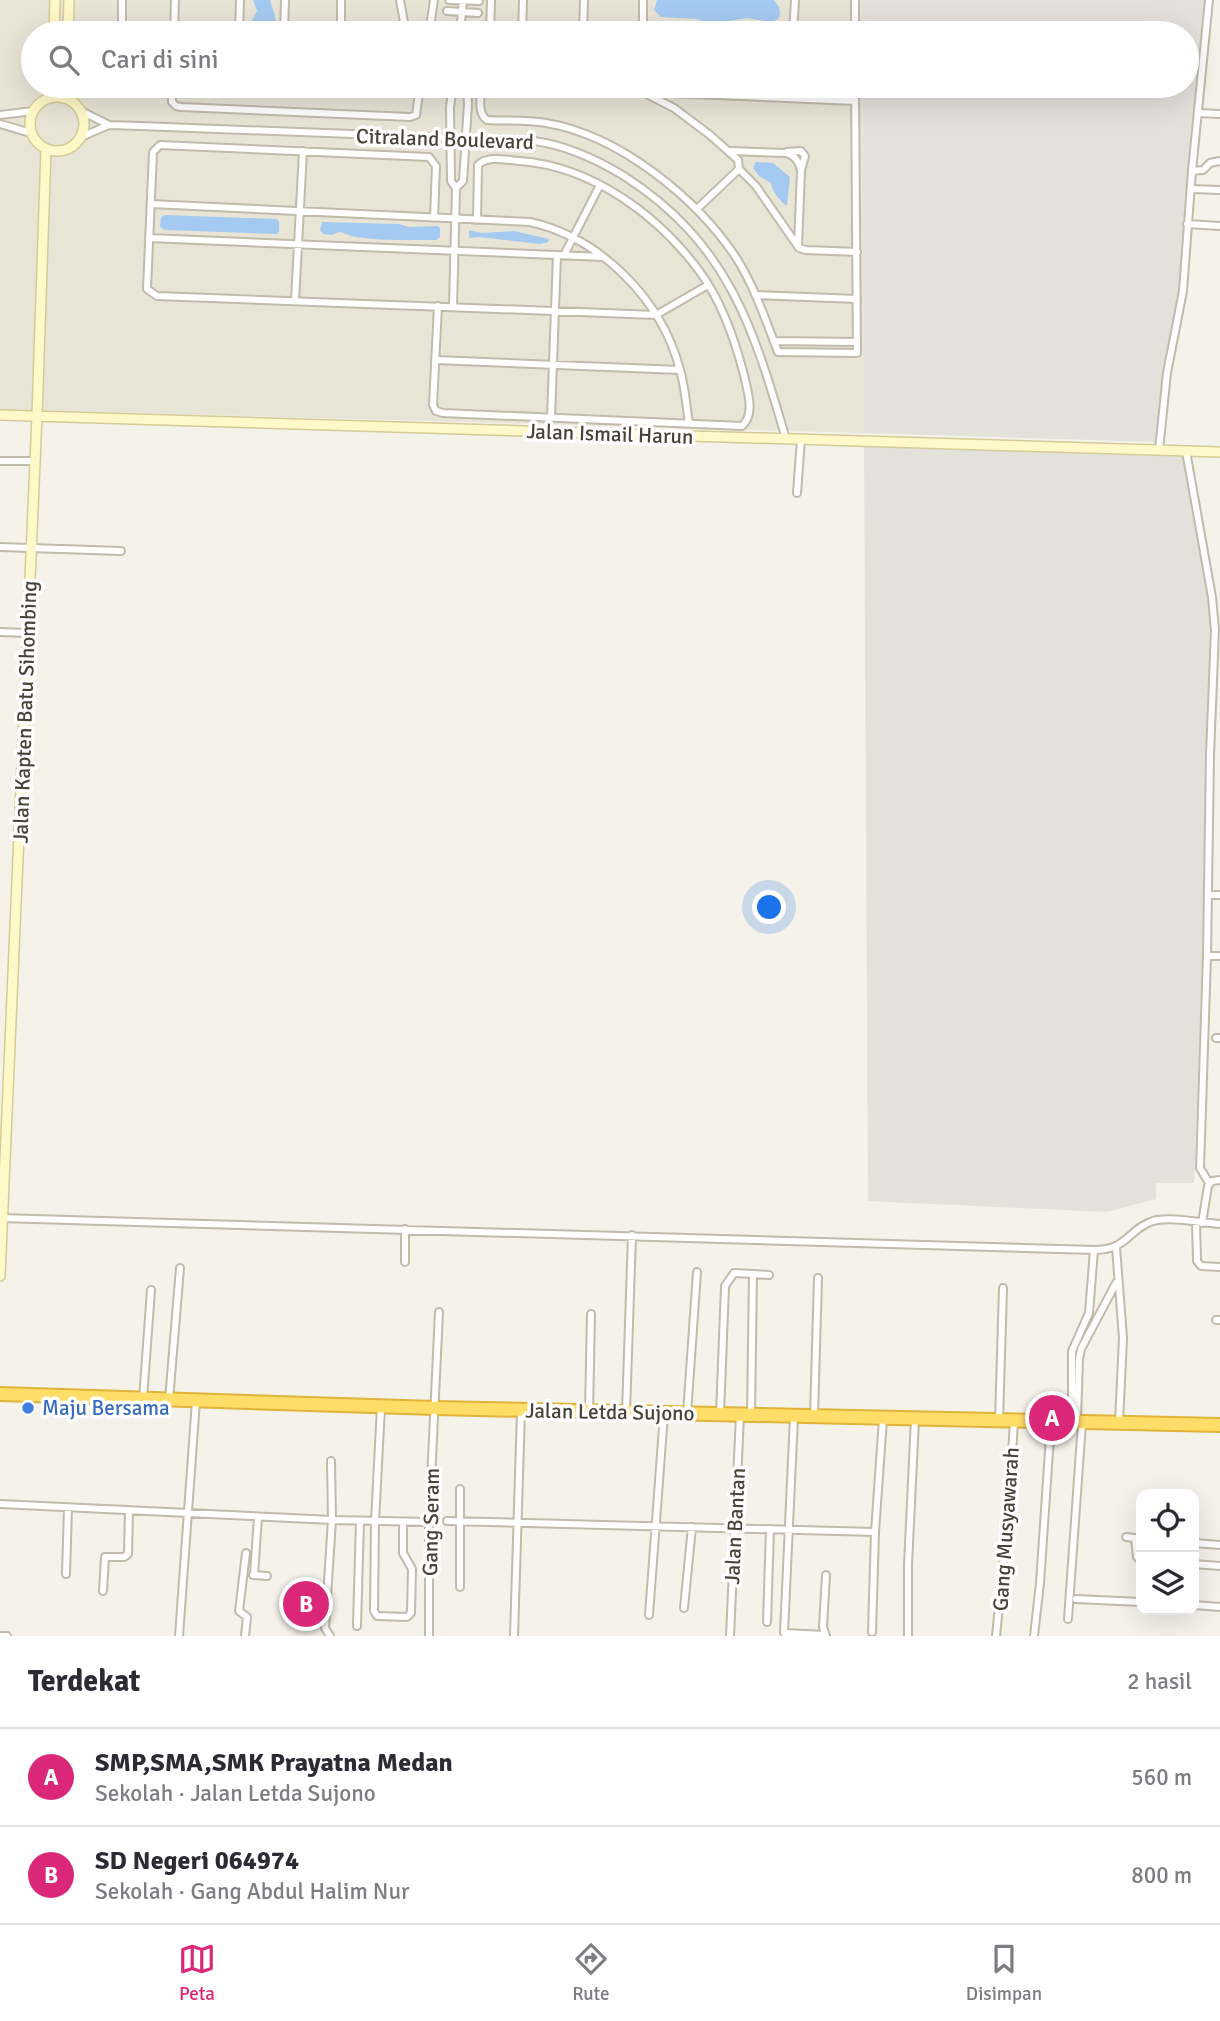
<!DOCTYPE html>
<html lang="id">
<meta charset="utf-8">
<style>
body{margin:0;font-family:Signika,sans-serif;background:#f7f7f7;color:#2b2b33}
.controls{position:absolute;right:21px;bottom:21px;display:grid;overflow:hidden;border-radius:14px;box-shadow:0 7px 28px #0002}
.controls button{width:63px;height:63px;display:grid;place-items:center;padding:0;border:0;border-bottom:2px solid #e1e1e2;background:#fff;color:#2b2b33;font:35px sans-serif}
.you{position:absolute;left:770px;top:908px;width:24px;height:24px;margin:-18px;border:5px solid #fff;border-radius:50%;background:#1a73e8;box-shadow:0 0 0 10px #1a73e833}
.badge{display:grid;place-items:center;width:46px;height:46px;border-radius:50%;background:#db2777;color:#fff;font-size:23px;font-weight:700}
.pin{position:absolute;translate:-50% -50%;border:4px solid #fff;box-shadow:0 2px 7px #0006}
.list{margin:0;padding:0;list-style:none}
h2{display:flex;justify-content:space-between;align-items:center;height:91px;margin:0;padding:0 28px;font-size:30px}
h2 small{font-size:23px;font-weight:400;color:#7c7c81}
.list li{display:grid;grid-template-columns:46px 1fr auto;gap:21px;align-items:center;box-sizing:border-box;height:98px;padding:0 28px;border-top:2px solid #e1e1e2}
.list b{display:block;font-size:26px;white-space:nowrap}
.list p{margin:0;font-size:23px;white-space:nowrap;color:#7c7c81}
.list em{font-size:23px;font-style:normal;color:#7c7c81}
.icon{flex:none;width:38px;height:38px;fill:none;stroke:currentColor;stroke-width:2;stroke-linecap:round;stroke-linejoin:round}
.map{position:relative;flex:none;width:1220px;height:1636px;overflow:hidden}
.search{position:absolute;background:#fff;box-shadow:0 7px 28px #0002;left:21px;right:21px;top:21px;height:77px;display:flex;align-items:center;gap:18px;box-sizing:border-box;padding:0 24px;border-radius:38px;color:#7c7c81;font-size:26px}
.sheet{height:287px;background:#fff}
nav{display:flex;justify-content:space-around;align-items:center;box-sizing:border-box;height:98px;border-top:2px solid #e1e1e2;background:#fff;font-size:19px;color:#7c7c81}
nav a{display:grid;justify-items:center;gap:4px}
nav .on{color:#db2777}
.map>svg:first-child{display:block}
.residential{fill:#e8e5d7}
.industrial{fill:#e4e1da}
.water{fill:#a5caf1}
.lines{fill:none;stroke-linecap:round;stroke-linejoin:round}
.street-casing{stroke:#c0bbab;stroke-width:10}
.secondary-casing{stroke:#d5cb98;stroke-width:12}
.highway-casing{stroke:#dfb438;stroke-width:16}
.street{stroke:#fff;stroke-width:6}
.secondary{stroke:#fff8c8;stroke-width:9}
.highway{stroke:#ffdd69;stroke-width:12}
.shop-dot{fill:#3f7fe0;stroke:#fff;stroke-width:2.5}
.labels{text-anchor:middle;stroke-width:7;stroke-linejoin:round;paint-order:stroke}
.street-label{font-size:21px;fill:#484337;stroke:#fff}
.shop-label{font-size:21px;fill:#366cbe;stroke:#fff;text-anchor:start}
</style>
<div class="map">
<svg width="1220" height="1636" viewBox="0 0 1220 1636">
<rect width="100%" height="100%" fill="#f4f2e9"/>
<path class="residential" d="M0,0H862V33H33V86H862L864,433L29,410L25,415L0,414Z"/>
<path class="industrial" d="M862,0H1205L1182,290L1166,352L1158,442L864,433L862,86H1187V33H862Z
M864,445L1185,457L1215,613L1194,1183H1156V1199L1107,1212L868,1201Z"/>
<path class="water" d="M253,0H270C273,12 281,23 270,33H255C249,24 252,20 257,11Z
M657,0H774L779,7L780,14L778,19L772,22L747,18L711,24L696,19L661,17L654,10Z
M756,162L773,163L790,177L787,206C780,202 772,191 771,183L759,176L753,168Z
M165,215L276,219L279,221V232L277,234L165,230L160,227L161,217Z
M322,222L399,224L409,227L438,226L440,228V237L436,240C409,240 381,241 355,237C350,236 345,233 339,232L332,235L323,234L320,230Z
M469,230L482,233L514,231L549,239L548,242L540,244L479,237L469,238Z"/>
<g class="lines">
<g class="street-casing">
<path id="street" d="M122,0V33
M400,0L406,33
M449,0L479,1
M855,0V33
M447,11L478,13
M174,33L175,0
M239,33L240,0
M284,33L285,0
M341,33V0
M429,33L434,0
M460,33L463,0
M490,33L491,0
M522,33L523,0
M583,33L584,0
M643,33V0
M793,33L795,0
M172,86V102L176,106L181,107L410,117L416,115L420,86
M453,86L450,107L451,181L456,188L453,307
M481,86C481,97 477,113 487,120C506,121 527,120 546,123C619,135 697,198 737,259C755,288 766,321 778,352L857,353L855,86
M631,86L674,108L710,135L738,160L739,169L756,186L799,248L806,250L857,252
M647,92L855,101
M81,111L109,125
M1198,113L1220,114
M0,115L33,111
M0,124L31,133
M81,137L109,125L140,126L534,141C566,145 596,159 624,176C728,243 753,326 786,439
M730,151L786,153C795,156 798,160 801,170L798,246
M787,152L801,151L805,156L801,170
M1192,171L1203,170L1210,163L1220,161
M456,188L463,181L468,104L467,86
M1191,189L1220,190
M151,204L530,222C601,238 662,300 680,370C685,386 686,405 689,423
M697,209L739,169
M434,218L436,166L429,157L160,145L153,152L147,289L157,296L656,315L708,285
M1187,224L1220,226
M149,238L603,257
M564,255L600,185
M756,295L857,299
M295,301L303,151
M438,306L433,405L436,411L443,413L742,426C756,414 747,390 744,375C735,340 722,302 700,272C658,215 592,166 519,161C506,160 488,155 478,165L477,220
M774,341L857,342
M435,360L680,370
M551,417L557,255
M1159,450L1167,373L1183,291L1192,171L1209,0
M1186,451L1212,597L1215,630L1210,755L1207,956L1200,1168L1209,1183
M0,461H36
M797,493L801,439
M0,547L121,551
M0,632L28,633
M1208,895H1220
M1207,956H1220
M1216,1038H1220
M0,1218L1094,1250C1128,1250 1128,1229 1153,1221C1170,1216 1202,1223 1220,1224
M1196,1222L1197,1261L1201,1266L1220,1267
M1202,1223L1208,1186L1212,1181L1220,1180
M1116,1247L1123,1338L1119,1423
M405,1262V1229
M1216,1320H1220
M143,1399L151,1290
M169,1400L180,1268
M381,1407L375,1521L374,1611L377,1616L407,1617L411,1613L412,1569L403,1553V1522
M589,1412L591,1314
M626,1412L632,1235
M687,1414L697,1272
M751,1414L753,1274L769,1275
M720,1415L725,1286L734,1273L753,1274
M814,1416L818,1278
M794,1417L784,1633L826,1635
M1077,1418L1079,1359L1081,1349L1116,1283
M999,1421L1003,1288
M1072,1422V1351L1089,1313L1094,1250
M460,1489V1587
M0,1504L332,1520L429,1522
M447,1521L875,1532
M1126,1537L1141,1539
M1135,1538L1137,1557L1141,1560
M1194,1543L1220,1545
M1194,1564L1220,1566
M66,1574L68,1508
M253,1575L267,1576
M254,1575L258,1517
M826,1575L823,1627L826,1636
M103,1591L105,1557H124L128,1554L129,1511
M1076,1599L1141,1602
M1194,1605L1220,1607
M684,1608L692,1527
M649,1615L664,1414
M1068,1619L1082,1423
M767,1622L770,1529
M357,1626L360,1521
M872,1632L875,1532L883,1419
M0,1636H7
M179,1636L196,1401
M245,1636L247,1617L239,1611L246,1553
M330,1636L325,1628L332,1520L331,1461
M429,1636V1522L439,1312
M514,1636L521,1411
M730,1636L740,1415
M908,1636V1565L915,1419
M996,1636L1009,1504L1014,1421
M1034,1636L1040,1583L1051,1422"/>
</g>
<g class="secondary-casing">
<path id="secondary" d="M54,33L55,0
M68,33L69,0
M30 124a27 27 0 1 1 54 0a27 27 0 1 1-54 0Z
M49,98L50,86
M0,415L1220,452
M0,1276L37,416L46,149"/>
</g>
<g class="highway-casing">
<path id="highway" d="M0,1394L435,1408L1220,1425"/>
</g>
<use href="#street" class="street"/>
<use href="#secondary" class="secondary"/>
<use href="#highway" class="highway"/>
</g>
<circle class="shop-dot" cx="28" cy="1408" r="7"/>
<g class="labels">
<g class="street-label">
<text transform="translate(445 139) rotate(2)" y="7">Citraland Boulevard</text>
<text transform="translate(610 434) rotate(2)" y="7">Jalan Ismail Harun</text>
<text transform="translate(25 712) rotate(-88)" y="7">Jalan Kapten Batu Sihombing</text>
<text transform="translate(610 1412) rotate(1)" y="7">Jalan Letda Sujono</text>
<text transform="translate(431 1522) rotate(-89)" y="7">Gang Seram</text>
<text transform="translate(735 1526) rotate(-87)" y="7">Jalan Bantan</text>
<text transform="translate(1006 1529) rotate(-86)" y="7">Gang Musyawarah</text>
</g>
<g class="shop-label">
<text x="42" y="1415">Maju Bersama</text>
</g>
</g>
</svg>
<div class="controls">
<button><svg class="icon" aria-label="locate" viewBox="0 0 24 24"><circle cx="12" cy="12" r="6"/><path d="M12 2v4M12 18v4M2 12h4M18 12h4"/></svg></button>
<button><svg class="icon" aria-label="layers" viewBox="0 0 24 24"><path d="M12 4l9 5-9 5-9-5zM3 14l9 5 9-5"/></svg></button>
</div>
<div class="you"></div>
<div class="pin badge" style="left:1052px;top:1418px">A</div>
<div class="pin badge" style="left:306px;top:1604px">B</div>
<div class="search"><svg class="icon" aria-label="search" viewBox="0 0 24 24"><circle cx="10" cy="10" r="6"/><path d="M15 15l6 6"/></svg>Cari di sini</div>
</div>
<section class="sheet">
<h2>Terdekat<small>2 hasil</small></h2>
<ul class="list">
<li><span class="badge">A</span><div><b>SMP,SMA,SMK Prayatna Medan</b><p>Sekolah · Jalan Letda Sujono</p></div><em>560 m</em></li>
<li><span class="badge">B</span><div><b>SD Negeri 064974</b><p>Sekolah · Gang Abdul Halim Nur</p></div><em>800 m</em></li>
</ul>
</section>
<nav>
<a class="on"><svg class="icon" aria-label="map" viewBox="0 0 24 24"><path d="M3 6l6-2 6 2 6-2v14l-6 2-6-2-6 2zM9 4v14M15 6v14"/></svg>Peta</a>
<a><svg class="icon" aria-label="directions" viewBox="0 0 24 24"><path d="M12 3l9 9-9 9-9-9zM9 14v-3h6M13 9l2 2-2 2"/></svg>Rute</a>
<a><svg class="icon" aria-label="saved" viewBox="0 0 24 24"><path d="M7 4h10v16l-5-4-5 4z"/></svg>Disimpan</a>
</nav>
